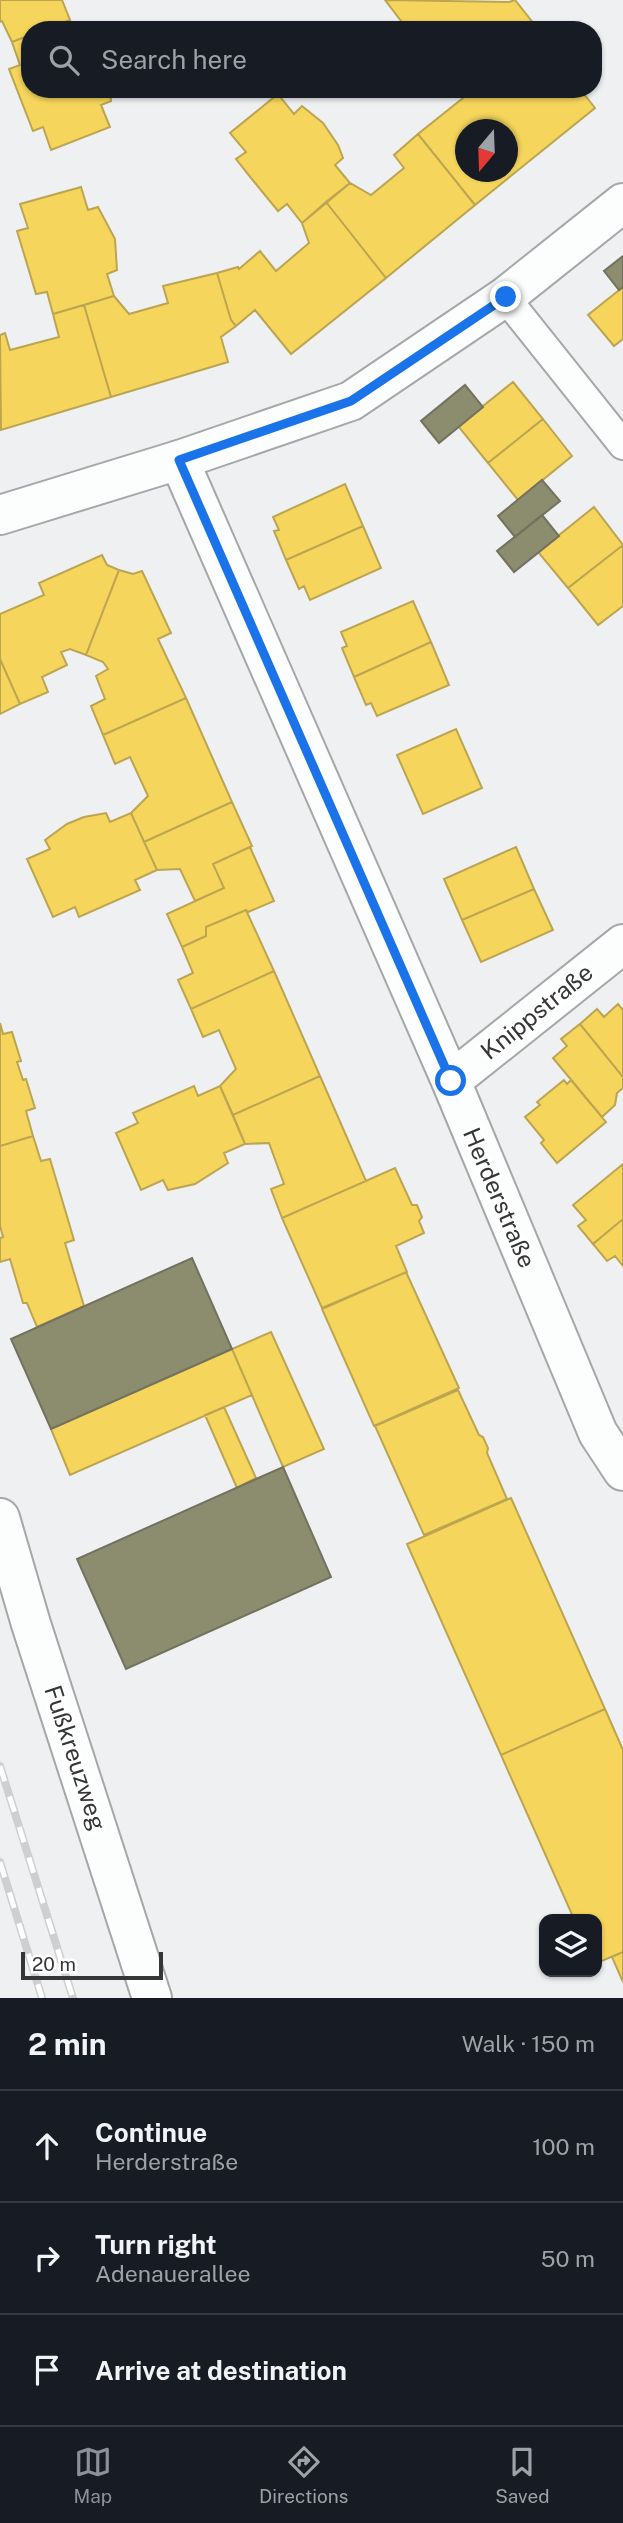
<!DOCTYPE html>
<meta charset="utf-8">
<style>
body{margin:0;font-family:"Public Sans",sans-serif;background:#20242c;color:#f1f3f6}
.controls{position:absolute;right:21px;bottom:21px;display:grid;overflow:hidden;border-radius:14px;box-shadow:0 2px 5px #0004}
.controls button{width:63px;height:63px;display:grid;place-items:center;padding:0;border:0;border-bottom:2px solid #363941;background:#171b24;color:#f1f3f6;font:35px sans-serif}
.compass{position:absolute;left:455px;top:119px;width:63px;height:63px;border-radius:50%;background:#171b24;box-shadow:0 2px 5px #0004;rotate:199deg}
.scale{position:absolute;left:21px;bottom:18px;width:142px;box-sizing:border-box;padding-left:7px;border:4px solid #353638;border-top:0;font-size:19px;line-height:24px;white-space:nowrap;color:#353638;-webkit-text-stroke:5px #fff;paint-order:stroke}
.stop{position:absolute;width:21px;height:21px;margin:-16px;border:5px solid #1a73e8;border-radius:50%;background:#fff}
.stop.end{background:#1a73e8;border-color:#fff;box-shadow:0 2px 7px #0008}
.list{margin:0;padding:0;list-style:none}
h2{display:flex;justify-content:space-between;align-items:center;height:91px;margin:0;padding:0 28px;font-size:30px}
h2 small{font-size:23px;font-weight:400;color:#9ea1a6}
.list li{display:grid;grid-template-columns:46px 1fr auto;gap:21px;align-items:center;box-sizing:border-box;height:112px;padding:0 28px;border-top:2px solid #363941}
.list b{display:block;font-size:26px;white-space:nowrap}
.list p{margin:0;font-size:23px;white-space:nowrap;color:#9ea1a6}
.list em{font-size:23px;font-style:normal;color:#9ea1a6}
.icon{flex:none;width:38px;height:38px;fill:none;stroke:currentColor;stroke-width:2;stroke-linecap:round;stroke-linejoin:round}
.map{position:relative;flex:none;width:623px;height:1998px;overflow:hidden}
.search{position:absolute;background:#171b24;box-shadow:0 2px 5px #0004;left:21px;right:21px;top:21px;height:77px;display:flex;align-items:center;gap:18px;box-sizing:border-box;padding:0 24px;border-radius:28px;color:#9ea1a6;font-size:26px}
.sheet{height:427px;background:#171b24}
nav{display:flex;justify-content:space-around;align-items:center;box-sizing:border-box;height:98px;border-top:2px solid #363941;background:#171b24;font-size:19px;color:#9ea1a6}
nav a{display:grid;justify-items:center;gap:4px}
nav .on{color:#8c9099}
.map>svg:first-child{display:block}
.homes{fill:#f6d55c;stroke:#bca551;stroke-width:2;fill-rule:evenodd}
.industry{fill:#8c8c6e;stroke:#72725e;stroke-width:2}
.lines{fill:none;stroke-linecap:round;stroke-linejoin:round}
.service-casing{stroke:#a6a7a9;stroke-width:32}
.minor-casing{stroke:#a6a7a9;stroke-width:42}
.tertiary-casing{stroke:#a6a7a9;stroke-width:42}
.service{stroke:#fcfdfd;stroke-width:28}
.minor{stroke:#fcfdfd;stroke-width:38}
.tertiary{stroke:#fcfdfd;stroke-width:38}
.rail-casing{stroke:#cfcfcf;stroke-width:8}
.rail{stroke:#fff;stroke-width:5;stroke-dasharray:16;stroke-linecap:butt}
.route{stroke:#1a73e8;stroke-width:9}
.labels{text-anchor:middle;stroke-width:7;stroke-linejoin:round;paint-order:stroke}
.street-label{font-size:24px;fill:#353638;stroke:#fff}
</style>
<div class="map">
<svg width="623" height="1998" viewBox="0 0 623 1998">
<rect width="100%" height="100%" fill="#eef0f2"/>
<path class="homes" d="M0,0H62L70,20L45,30H30V35L12,42L2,21L0,22Z
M385,0L509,2L515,0L534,24L529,27L532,30H408Z
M70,20L73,30H45Z
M30,35V89H110L111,101L101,105L110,127L51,150L43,127L33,131L9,69L20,65L12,42Z
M456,89H580L595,108L475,205L418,134L463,98ZM466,130H508V172H466Z
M278,94L294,114L302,106L323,123L338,145L343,158L335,165L350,183L302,223L287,204L278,211L251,178L236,159L246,152L230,133Z
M418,134L475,205L386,278L326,202L350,183L371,195L404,168L394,155Z
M81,187L88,210L98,207L115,239L117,270L107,274L114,296L53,314L47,292L36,294L24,254L17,231L28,228L20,204Z
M326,202L386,278L291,354L255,310L236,326L231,320L217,273L238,267L239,269L260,251L276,271L309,243L302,223Z
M217,273L231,320L236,326L221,337L228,362L111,397L84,305L114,296L129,314L168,303L163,286Z
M623,287V339L614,346L588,315Z
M84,305L111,397L1,430L0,335L5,333L10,350L59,337L53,314Z
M513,382L543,419L488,463L458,426Z
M543,419L572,456L518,500L488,463Z
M345,484L363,526L286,560L274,531L279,530L273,517Z
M594,507L623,545L568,588L538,552Z
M363,526L381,568L310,600L304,586L299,589L286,560Z
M623,545V606L598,625L568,588Z
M102,555L107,565L119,570L86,655L70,649L61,652L67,665L42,677L48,692L20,704L0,659V614L44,595L39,583Z
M119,570L133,574L142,571L171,633L158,639L186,698L103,735L91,706L105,699L96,676L108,669L103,662L86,655Z
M413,601L431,642L354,677L342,648L347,646L341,632Z
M431,642L449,685L377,716L371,703L366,705L354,677Z
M0,659L20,704L0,714Z
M186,698L232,802L144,842L131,813L148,796L130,757L115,764L103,735Z
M456,729L482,788L423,814L397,755Z
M232,802L252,846L213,864L224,888L195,901L180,869L157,870L144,842Z
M106,813L110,822L131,813L157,870L135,880L140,890L79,917L75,907L53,917L27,859L50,849L45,840L67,824L84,817Z
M250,847L274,901L248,912L246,910L206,927V936L182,947L167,914L224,888L213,864Z
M516,847L534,889L462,920L444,879Z
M534,889L553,930L481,962L462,920Z
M246,910L274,971L191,1009L178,980L193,973L182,947L206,936V927Z
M274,971L320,1076L233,1115L220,1086L236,1069L219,1030L203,1037L191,1009Z
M618,1004L623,1010V1077L580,1024L597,1009L604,1017Z
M0,1023L3,1034L12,1032L21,1061L17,1062L23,1080L26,1079L35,1108L26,1111L33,1136L0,1146Z
M580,1024L623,1077V1088L617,1093L615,1105L602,1117L553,1058L567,1046L561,1039Z
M320,1076L366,1181L282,1218L271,1189L284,1184L269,1143L245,1144L233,1115Z
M564,1080L567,1084L571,1080L606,1122L557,1163L541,1143L544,1140L525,1117L540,1105L537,1102Z
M194,1086L198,1096L220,1086L245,1144L224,1153L228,1163L195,1184L168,1190L163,1180L141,1190L116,1133L138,1123L133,1113Z
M33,1136L41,1161L50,1159L74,1240L65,1243L84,1306L37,1327L27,1303H23L10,1259L0,1262V1238L3,1237L0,1226V1146Z
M623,1164V1219L593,1244L578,1226L586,1220L573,1205Z
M395,1168L412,1205H417L422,1217L419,1221L424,1233L396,1246L407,1272L322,1308L282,1218Z
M623,1219V1266L615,1256L607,1261L593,1244Z
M406,1272L459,1388L374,1426L322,1309Z
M271,1332L324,1449L283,1467L232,1349Z
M232,1349L252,1395L70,1475L51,1429Z
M458,1390L479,1435L483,1437L488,1448L487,1453L507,1499L424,1535L375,1426Z
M224,1407L256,1478L237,1488L205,1415Z
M511,1498L605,1709L501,1755L407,1544Z
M605,1709L623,1750V1952L597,1963V1919H574L501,1755Z
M623,1952V1982L612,1957Z"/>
<path class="industry" d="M623,256V287L619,290L604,271Z
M465,385L483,407L439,443L421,421Z
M542,480L560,501L515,537L498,516Z
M542,515L559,536L514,572L497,551Z
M192,1258L232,1349L51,1429L11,1339Z
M283,1467L331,1577L126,1669L77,1559Z"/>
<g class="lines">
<g class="service-casing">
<path id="service" d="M505,297L623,445"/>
</g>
<g class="minor-casing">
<path id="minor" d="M179,460L451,1081L598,1433L623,1471
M451,1081L623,944"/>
</g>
<g class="tertiary-casing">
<path id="tertiary" d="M0,515L179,460L351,401L505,297L623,203
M0,1518L31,1624L152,1998"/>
</g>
<use href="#service" class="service"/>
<use href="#minor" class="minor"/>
<use href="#tertiary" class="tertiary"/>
<g class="rail-casing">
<path id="rail" d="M0,1766L73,1998
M0,1862L42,1998"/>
</g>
<use href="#rail" class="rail"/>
</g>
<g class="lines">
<path class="route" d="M451,1081L179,460L351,401L506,297"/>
</g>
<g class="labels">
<g class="street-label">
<text transform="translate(537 1012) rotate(-39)" y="8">Knippstraße</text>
<text transform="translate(499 1198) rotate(67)" y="8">Herderstraße</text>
<text transform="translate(75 1758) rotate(72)" y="8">Fußkreuzweg</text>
</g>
</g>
</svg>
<div class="controls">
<button><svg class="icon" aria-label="layers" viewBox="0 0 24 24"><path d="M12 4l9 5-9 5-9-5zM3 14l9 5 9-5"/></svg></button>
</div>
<svg class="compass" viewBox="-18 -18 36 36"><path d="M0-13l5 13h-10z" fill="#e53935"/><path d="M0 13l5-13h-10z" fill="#9ea1a6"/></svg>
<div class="scale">20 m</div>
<div class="stop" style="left:451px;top:1081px"></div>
<div class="stop end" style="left:506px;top:297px"></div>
<div class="search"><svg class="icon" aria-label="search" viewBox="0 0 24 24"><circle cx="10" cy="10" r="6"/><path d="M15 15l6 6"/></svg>Search here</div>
</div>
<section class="sheet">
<h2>2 min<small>Walk · 150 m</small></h2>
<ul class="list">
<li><svg class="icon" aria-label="ahead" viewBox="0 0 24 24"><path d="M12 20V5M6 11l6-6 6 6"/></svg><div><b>Continue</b><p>Herderstraße</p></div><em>100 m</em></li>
<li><svg class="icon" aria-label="right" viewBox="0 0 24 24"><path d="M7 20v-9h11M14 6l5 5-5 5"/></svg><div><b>Turn right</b><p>Adenauerallee</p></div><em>50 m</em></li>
<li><svg class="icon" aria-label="arrive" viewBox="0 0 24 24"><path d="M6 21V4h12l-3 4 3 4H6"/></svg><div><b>Arrive at destination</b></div></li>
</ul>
</section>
<nav>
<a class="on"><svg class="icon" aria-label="map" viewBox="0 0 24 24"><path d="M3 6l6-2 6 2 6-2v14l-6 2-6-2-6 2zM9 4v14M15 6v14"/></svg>Map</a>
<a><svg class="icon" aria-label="directions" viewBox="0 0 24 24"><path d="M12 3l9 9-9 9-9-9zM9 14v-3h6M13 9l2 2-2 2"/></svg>Directions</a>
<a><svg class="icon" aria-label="saved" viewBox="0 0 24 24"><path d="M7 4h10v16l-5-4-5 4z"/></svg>Saved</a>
</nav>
